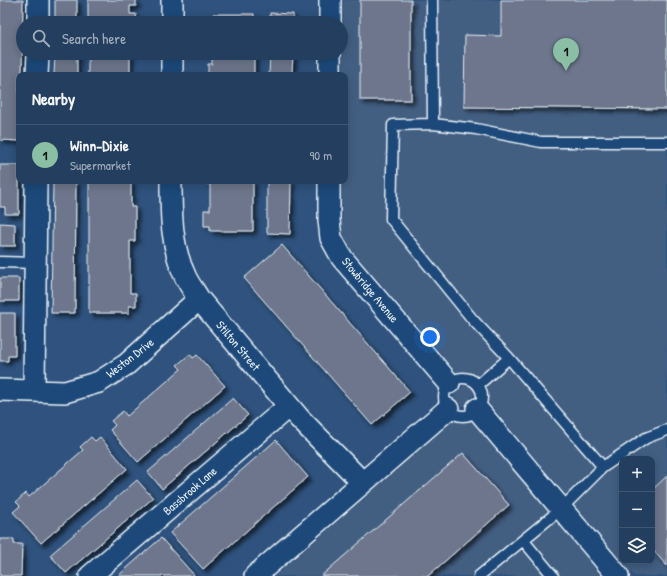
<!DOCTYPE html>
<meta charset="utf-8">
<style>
body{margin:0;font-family:"Patrick Hand",sans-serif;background:#2b4564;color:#f1f3f6}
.controls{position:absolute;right:12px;bottom:12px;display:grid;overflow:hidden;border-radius:8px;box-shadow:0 2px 10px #0003}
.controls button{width:36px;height:36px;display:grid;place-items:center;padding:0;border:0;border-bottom:1px solid #405773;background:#233e5e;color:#f1f3f6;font:20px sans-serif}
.you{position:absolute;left:430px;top:337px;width:14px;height:14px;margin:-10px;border:3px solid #fff;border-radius:50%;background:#1a73e8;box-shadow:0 0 0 6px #1a73e833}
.badge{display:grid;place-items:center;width:26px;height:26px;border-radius:50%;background:#8abfa5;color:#111;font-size:13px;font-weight:700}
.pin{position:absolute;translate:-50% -33px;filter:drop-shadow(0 1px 2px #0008)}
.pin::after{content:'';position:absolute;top:21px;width:14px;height:12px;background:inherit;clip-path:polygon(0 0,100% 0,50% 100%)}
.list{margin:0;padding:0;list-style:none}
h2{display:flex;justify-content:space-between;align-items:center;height:52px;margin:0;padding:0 16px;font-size:17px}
h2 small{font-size:13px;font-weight:400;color:#a3aebc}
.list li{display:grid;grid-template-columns:26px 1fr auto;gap:12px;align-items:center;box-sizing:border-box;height:60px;padding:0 16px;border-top:1px solid #405773}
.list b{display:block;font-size:15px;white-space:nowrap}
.list p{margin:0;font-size:13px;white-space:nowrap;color:#a3aebc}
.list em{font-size:13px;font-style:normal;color:#a3aebc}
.icon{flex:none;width:22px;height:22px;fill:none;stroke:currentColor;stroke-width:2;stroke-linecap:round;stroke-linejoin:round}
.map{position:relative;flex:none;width:667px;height:576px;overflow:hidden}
.search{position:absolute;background:#233e5e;box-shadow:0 2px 10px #0003;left:16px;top:16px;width:332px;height:44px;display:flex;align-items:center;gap:10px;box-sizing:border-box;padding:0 14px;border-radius:22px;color:#a3aebc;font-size:15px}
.panel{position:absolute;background:#233e5e;box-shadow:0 2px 10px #0003;left:16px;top:72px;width:332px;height:112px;border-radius:8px}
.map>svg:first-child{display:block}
.built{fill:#425e82;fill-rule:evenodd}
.building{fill:#6d768c;stroke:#e8f1f8;filter:url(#shadow)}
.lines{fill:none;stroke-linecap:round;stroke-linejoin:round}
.lane-casing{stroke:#e8f1f8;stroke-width:13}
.street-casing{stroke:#e8f1f8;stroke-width:24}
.lane{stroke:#1f4a7a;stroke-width:10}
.street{stroke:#1f4a7a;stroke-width:21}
.labels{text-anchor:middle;stroke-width:3.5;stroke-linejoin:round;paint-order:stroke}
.street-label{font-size:12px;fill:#e8f1f8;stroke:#1f4a7a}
</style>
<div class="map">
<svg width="667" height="576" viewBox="0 0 667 576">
<defs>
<filter id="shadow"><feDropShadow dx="3.5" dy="3.5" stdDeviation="2" flood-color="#0009"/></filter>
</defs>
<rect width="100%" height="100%" fill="#2f537e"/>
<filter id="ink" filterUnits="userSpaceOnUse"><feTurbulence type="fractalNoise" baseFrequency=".025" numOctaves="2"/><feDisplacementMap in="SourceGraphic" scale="8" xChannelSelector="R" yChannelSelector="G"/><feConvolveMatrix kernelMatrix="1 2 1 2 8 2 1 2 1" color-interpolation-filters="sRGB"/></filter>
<g filter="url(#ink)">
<path class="built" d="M343,0H667V576H634L478,390L462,407L454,396L466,383L351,249L343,233L342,224L341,181H345V75H342ZM622,459H652V561H622Z
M464,411L602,576H275L362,500L363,501L370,492Z"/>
<path class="building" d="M0,0H23L22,75H19V141L0,140Z
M55,0H77V23H55Z
M88,0H136V6H130V14H136L137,23H88Z
M360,0H411V100H360Z
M501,0H667V109L464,107L465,35L501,36Z
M270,13L293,14V23H270Z
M213,14H254V23H208V21H213Z
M55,53H77V75H54Z
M88,53H130V75H88Z
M212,53H254V75H208V64H212Z
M270,53H293L292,75H269Z
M0,165H19V214H5V207H0Z
M53,181H76L75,313H51Z
M89,181H131V207H135V241H130V293H136V306H129V313H89Z
M206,181H253V231H210V226H204V210H210V184H206Z
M267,181H291L290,234L267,233Z
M0,223L15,224V246H0Z
M282,245L410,392L372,425L244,278Z
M0,278H19V301H0Z
M0,313H15V356H8V361H0Z
M190,354L193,358L197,355L225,386L138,462L110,430L115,425L111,421L123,411L127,416L181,369L177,365Z
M233,398L248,415L162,489L148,472Z
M91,437L95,441L100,437L127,469L41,543L13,512L20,506L16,502L26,493L29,497L83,450L80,447Z
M276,440L308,477L203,569L170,533Z
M463,453L509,505L428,576H321Z
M667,476V566L652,549V490Z
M137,480L153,498L66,573L50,555Z
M161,538L194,575L193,576H118Z
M0,539H14V544H22L21,576H0Z"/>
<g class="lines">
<g class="lane-casing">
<path id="lane" d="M432,0L433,124L393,125L391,219L473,320L509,358L478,385
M433,124L476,129L541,142H667
M0,262L35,263
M509,358L603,467L646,438L667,430
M444 397a19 19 0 1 1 38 0a19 19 0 1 1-38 0Z
M523,540L553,576
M479,576L561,509L603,467"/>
</g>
<g class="street-casing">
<path id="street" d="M38,23V0
M172,23V0
M330,23V0
M37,75L38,53
M172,75V53
M330,75V53
M171,181C171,214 171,248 186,278C190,286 195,292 199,299L299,418L362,482
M329,181V220L331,238L342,258L449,383
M0,390L65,392L99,382L127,364L199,299
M34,391L36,181
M477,409L618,576
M90,576L289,406
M255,576L448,409"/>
</g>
<use href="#lane" class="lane"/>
<use href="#street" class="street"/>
</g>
</g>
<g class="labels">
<g class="street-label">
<text transform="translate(370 290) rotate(50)" y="4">Stowbridge Avenue</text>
<text transform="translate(238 346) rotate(50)" y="4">Stilton Street</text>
<text transform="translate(130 358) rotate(-38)" y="4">Weston Drive</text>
<text transform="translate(190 491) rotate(-41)" y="4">Bassbrook Lane</text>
</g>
</g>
</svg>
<div class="controls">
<button>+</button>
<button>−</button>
<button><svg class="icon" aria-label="layers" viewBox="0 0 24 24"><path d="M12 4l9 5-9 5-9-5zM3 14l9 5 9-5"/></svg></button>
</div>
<div class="you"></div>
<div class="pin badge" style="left:566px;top:71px">1</div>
<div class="search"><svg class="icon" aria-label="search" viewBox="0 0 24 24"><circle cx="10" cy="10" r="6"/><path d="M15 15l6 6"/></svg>Search here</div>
<section class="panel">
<h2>Nearby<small></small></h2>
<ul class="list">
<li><span class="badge">1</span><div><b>Winn-Dixie</b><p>Supermarket</p></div><em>90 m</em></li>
</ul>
</section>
</div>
